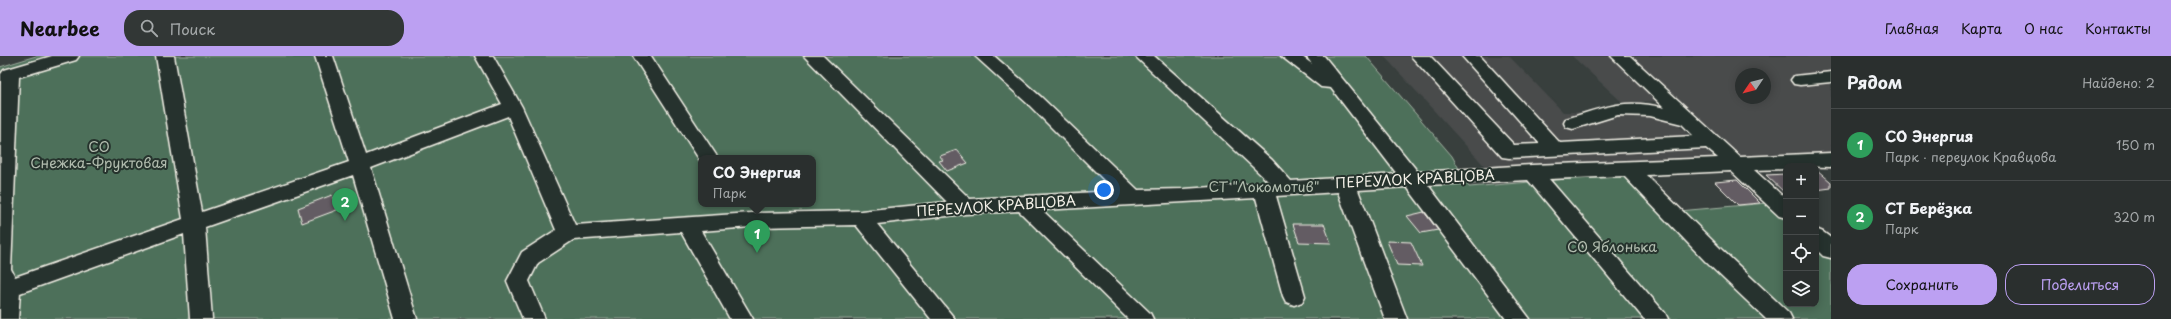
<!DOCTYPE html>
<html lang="ru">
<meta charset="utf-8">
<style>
body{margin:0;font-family:"Playpen Sans",sans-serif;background:#323736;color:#f1f3f6}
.controls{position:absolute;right:12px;bottom:12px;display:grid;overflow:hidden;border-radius:8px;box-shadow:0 2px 10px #0003}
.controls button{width:36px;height:36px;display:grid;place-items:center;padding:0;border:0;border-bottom:1px solid #464a4a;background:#2a2f2e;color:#f1f3f6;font:20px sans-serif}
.compass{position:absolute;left:1735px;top:12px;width:36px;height:36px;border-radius:50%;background:#2a2f2e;box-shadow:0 2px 10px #0003;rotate:235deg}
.you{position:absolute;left:1104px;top:134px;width:14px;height:14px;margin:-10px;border:3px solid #fff;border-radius:50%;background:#1a73e8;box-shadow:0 0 0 6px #1a73e833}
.badge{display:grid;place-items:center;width:26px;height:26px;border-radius:50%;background:#bca0f2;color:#fff;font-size:13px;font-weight:700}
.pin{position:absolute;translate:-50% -33px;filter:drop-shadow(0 1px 2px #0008)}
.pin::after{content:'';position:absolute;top:21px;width:14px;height:12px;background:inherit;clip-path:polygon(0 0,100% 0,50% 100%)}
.popup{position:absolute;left:698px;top:99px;width:118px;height:52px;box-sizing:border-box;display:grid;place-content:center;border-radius:8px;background:#2a2f2e;filter:drop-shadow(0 1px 3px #0005);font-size:13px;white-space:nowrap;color:#a5a9aa}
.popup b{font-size:15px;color:#f1f3f6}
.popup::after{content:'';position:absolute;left:50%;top:100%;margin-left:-8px;border:8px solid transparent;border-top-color:#2a2f2e}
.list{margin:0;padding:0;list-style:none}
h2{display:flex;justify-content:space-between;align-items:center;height:52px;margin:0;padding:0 16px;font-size:17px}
h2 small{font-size:13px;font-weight:400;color:#a5a9aa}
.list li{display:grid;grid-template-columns:26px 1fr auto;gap:12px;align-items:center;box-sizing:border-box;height:72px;padding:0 16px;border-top:1px solid #464a4a}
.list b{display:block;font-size:15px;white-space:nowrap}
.list p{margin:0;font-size:13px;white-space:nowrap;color:#a5a9aa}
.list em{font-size:13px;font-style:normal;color:#a5a9aa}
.actions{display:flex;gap:8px;padding:12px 16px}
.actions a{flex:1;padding:9px 0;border:1px solid #bca0f2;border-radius:16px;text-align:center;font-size:14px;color:#bca0f2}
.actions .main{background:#bca0f2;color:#111}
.icon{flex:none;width:22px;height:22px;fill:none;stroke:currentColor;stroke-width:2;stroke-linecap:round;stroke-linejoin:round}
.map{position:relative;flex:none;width:1831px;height:263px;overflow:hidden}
header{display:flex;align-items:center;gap:24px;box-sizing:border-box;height:56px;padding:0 20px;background:#bca0f2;color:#111}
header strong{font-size:19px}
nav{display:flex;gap:22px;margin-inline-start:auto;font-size:14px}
.search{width:280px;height:36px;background:#323736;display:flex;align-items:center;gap:10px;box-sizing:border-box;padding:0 14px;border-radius:16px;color:#a5a9aa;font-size:15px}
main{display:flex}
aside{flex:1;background:#2a2f2e}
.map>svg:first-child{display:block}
.built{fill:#484b4b;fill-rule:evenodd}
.green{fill:#4e705a;stroke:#a1b0a1;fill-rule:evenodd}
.building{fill:#635c63;stroke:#f4f1e8}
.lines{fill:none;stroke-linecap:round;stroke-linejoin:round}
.minor-casing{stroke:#f4f1e8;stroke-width:3}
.minor{fill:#26332d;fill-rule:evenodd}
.labels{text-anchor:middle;stroke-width:4;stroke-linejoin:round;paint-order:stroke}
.park-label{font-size:14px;fill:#b2bdaf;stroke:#26332d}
.street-label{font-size:14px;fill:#f4f1e8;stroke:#26332d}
</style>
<header>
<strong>Nearbee</strong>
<div class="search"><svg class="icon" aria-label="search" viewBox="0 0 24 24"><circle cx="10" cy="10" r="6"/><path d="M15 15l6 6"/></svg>Поиск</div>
<nav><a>Главная</a><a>Карта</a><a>О нас</a><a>Контакты</a></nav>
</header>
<main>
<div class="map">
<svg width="1831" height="263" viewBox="0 0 1831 263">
<rect width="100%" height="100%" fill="#383f3d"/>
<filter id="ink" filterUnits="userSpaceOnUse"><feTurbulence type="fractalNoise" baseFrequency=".025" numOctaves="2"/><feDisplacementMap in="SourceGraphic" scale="8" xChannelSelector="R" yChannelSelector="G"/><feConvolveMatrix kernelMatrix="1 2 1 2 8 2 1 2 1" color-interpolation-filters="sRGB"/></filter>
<g filter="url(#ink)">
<path class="built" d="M1384,0H1509L1563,56L1666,58L1717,105L1490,116Z
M1572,0H1831V97L1740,102L1678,44L1623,47ZM1741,18H1765V42H1741Z"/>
<path class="green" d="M36,0H1366L1452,100L1469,131L1642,117L1679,155L1778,146L1786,153V248H1816V178L1831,191V263H0V11ZM701,102H813V148H701Z"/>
<path class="building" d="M957,94L968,107L947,115L939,105L943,104L940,100Z
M1816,113L1831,126V132L1816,134Z
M1786,118V138L1766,119Z
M1737,124L1760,147L1738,149L1715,126Z
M332,139L337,154L302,167L298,152Z
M1424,156L1438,174L1421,177L1407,160Z
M1293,168H1324L1331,187L1299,186Z
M1387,185L1411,186L1422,210L1397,209Z"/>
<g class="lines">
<g class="minor-casing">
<path id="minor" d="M52,0H79L76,4L19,21L11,213L15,221L183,163L156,0H174L202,156L349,106L315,0H333L366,99L502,48L475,0H493L522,51L575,169L751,157L861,155L947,146L804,0H823L970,143L1115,135L1029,49L975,0H994L1041,41L1138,134L1184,133L1270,127L1135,0H1154L1272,104L1291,125L1397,118L1331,32L1321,31L1281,0H1301L1312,8L1306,0H1324L1418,116L1532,109L1718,102L1706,92L1509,102L1502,101L1411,0H1430L1514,89L1540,88L1462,0H1480L1560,87L1694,80L1682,68L1650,60L1618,59L1573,73L1566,71L1564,67L1566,63C1604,51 1625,42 1665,52L1611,0H1630L1740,101L1831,97V111L1786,110V113L1754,114L1786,143V162L1779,160L1731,115L1646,119L1721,193L1789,257L1792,263H1766L1705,205L1624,120L1549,123L1665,257L1668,263H1644L1528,124L1428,129L1530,263H1506L1407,131L1358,134L1407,263H1385L1338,136L1276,140L1305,240L1302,246L1294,249L1286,246L1283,240L1256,142L1042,154L1150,257L1153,263H1128L1019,155L965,158L877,168L955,263H931L856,169L751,171L701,175L753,263H730L681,176L573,184L538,207L529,225L545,263H523L507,225L522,196L556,174L508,60L371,112L417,263H395L353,119L205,171L212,263H190L184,178L20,237L18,263H0L1,18L4,14Z
M633,0H651L718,102H701V106Z
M1831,16V26L1800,29L1794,28L1791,24L1794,20Z
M1816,173L1823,176L1831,182V202L1823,200L1816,193Z"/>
</g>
<use href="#minor" class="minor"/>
</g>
</g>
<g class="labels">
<g class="park-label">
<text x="99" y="96">СО<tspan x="99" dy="16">Снежка-Фруктовая</tspan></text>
<text x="1264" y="136">СТ "Локомотив"</text>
<text x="1612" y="196">СО Яблонька</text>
</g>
<g class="street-label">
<text transform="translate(1415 123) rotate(-3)" y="5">ПЕРЕУЛОК КРАВЦОВА</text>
<text transform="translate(996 150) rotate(-4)" y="5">ПЕРЕУЛОК КРАВЦОВА</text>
</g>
</g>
</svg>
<div class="controls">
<button>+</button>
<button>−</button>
<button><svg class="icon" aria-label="locate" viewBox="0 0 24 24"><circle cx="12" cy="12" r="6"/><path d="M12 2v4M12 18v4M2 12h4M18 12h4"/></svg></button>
<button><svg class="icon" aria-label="layers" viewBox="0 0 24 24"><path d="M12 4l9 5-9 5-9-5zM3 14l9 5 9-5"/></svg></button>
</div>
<svg class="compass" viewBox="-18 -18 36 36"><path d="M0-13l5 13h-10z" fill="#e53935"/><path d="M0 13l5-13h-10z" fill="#a5a9aa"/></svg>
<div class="you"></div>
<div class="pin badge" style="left:757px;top:197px;background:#2e9e5b">1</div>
<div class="popup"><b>СО Энергия</b>Парк</div>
<div class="pin badge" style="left:345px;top:165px;background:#2e9e5b">2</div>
</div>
<aside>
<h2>Рядом<small>Найдено: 2</small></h2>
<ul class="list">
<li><span class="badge" style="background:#2e9e5b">1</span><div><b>СО Энергия</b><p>Парк · переулок Кравцова</p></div><em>150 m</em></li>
<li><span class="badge" style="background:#2e9e5b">2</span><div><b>СТ Берёзка</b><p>Парк</p></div><em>320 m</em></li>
</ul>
<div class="actions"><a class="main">Сохранить</a><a>Поделиться</a></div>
</aside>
</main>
